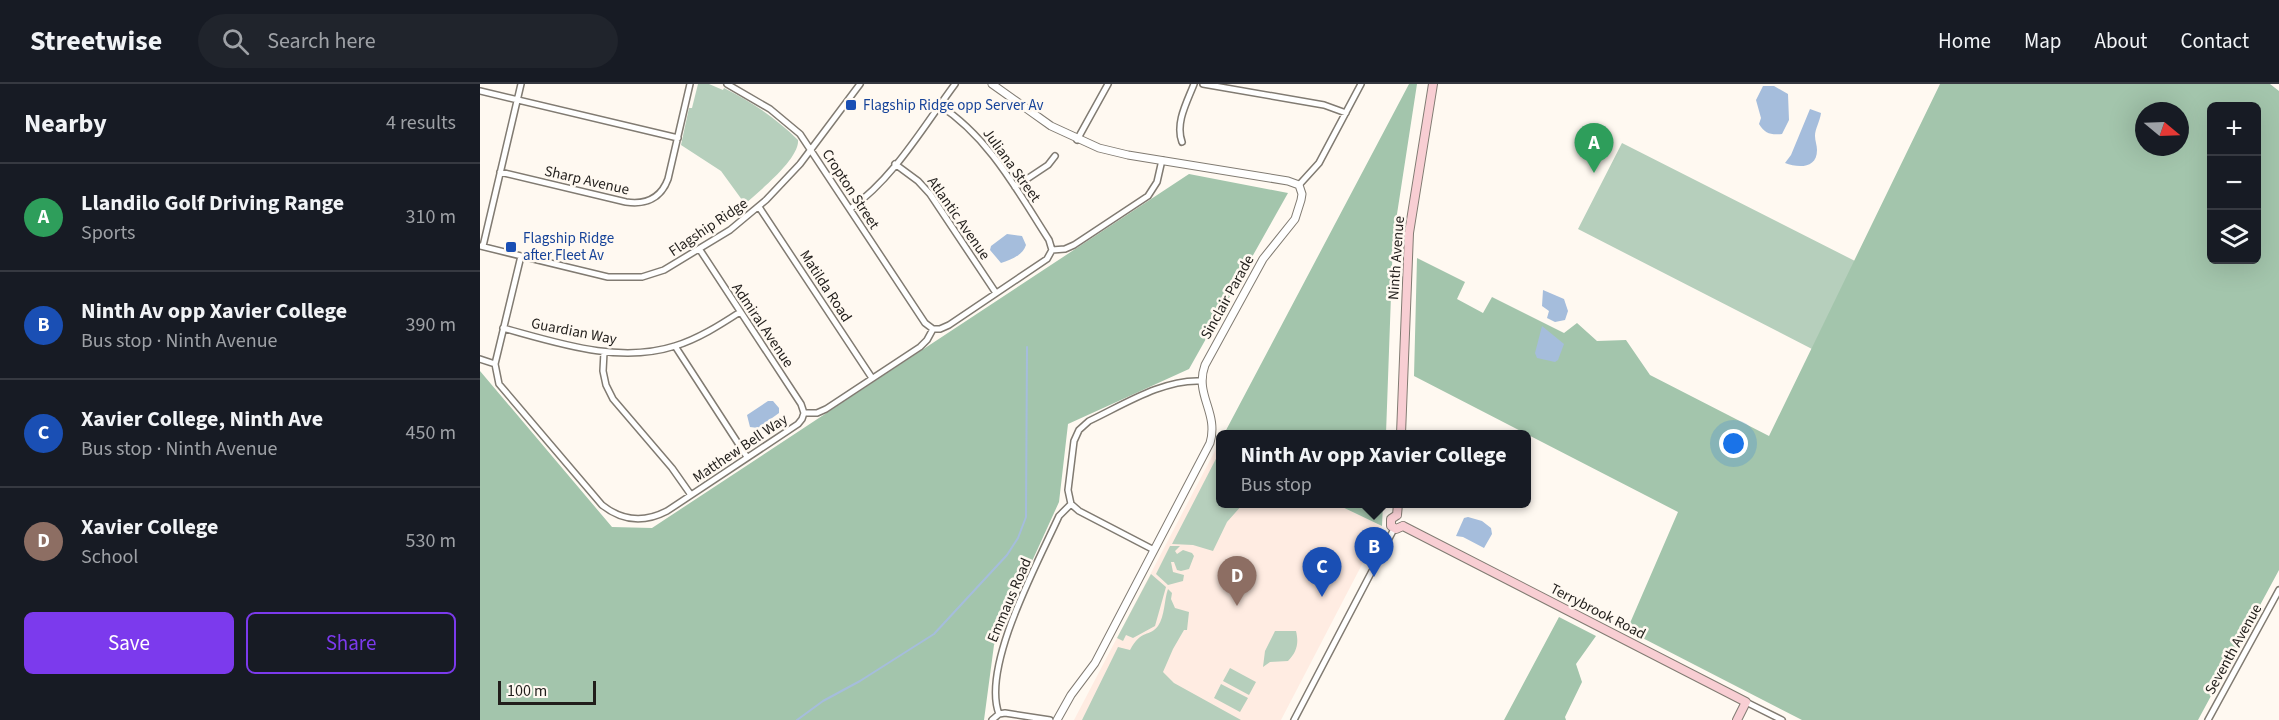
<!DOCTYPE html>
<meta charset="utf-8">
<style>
body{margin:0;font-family:"Source Sans 3",sans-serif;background:#20242c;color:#f1f3f6}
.controls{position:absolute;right:18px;top:18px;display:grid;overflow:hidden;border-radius:9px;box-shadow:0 6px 24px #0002}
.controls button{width:54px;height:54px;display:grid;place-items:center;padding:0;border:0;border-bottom:2px solid #363941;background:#171b24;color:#f1f3f6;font:30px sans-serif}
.compass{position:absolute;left:1655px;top:18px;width:54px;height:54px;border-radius:50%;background:#171b24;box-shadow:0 6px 24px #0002;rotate:109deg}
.scale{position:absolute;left:18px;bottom:15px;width:98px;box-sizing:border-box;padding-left:6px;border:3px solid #211e1b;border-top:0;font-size:16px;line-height:21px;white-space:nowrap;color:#211e1b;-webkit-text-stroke:4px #fff9f1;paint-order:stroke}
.you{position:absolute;left:1254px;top:360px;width:21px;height:21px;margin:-15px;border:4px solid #fff;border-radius:50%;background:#1a73e8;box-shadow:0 0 0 9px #1a73e833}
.badge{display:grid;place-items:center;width:39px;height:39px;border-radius:50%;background:#7c3aed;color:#fff;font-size:20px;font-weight:700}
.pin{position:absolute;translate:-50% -50px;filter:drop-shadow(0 2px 3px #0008)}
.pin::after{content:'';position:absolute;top:32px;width:21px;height:18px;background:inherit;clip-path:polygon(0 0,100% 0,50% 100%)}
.popup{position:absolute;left:736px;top:346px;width:315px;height:78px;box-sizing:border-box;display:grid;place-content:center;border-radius:9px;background:#171b24;filter:drop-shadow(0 2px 4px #0005);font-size:20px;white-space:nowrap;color:#9ea1a6}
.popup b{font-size:22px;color:#f1f3f6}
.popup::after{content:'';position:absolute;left:50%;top:100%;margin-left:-12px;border:12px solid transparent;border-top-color:#171b24}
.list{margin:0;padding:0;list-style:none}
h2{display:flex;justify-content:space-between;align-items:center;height:78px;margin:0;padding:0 24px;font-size:26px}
h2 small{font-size:20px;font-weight:400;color:#9ea1a6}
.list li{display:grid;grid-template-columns:39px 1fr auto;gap:18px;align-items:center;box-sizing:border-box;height:108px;padding:0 24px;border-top:2px solid #363941}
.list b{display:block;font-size:22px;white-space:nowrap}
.list p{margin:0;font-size:20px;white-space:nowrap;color:#9ea1a6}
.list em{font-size:20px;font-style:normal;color:#9ea1a6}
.actions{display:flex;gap:12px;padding:18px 24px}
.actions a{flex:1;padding:14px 0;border:2px solid #7c3aed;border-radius:9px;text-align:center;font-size:21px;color:#7c3aed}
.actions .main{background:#7c3aed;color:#fff}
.icon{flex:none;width:33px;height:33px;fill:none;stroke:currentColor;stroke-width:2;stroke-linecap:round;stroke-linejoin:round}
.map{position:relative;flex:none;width:1799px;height:636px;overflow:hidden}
header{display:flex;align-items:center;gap:36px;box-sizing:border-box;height:84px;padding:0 30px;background:#171b24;border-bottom:2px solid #363941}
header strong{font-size:28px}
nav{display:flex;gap:33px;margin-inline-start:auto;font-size:21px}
.search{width:420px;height:54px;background:#20242c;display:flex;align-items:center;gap:15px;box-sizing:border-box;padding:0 21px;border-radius:33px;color:#9ea1a6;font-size:22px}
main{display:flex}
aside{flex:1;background:#171b24}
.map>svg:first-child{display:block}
.education{fill:#ffece2}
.green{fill:#b6cfbc}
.forest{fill:#a3c5ac;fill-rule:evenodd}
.water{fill:#a5bddc}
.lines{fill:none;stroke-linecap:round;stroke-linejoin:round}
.stream{stroke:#a5bddc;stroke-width:2}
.minor-casing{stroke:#817b72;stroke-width:8}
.tertiary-casing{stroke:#817b72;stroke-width:9}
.secondary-casing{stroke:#817b72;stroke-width:10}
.minor{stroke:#fff;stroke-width:5}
.tertiary{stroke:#fff;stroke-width:7}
.secondary{stroke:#f8ced3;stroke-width:8}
.transit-dot{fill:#1a4fb4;stroke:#fff9f1;stroke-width:2}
.labels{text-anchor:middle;stroke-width:5;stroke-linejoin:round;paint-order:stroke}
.transit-label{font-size:15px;fill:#164399;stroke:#fff9f1;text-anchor:start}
.street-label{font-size:15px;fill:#211e1b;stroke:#fff9f1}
</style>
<header>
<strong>Streetwise</strong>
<div class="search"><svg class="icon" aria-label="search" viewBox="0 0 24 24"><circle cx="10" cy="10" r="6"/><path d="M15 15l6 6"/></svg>Search here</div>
<nav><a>Home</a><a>Map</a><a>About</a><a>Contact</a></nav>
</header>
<main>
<aside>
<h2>Nearby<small>4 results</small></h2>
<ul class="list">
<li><span class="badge" style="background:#2e9e5b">A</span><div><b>Llandilo Golf Driving Range</b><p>Sports</p></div><em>310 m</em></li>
<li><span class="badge" style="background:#1a4fb4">B</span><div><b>Ninth Av opp Xavier College</b><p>Bus stop · Ninth Avenue</p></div><em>390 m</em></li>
<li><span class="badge" style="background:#1a4fb4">C</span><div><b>Xavier College, Ninth Ave</b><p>Bus stop · Ninth Avenue</p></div><em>450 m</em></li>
<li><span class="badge" style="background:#8d6e63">D</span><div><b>Xavier College</b><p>School</p></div><em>530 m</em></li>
</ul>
<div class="actions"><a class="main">Save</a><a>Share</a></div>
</aside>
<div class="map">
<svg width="1799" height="636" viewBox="0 0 1799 636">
<rect width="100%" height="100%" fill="#fff9f1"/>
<path class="education" d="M738,361L741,362V420H856L902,442L801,636H594Z"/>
<path class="green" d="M218,0H229L243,6L244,4C272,18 296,34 318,56C320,74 281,106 265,120L241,87L201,61L209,24H212Z
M1142,59L1375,177L1332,265L1098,145Z
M740,367L741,420H763L747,438L733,467L713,461L692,460Z
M690,462H700L695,467L697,470L703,466L712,469L714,472L709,485L701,487L697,486L694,478H691L693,488L704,491L703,497L688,501L676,490Z
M671,490L686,503L675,542L653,554L646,551L643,557L637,554Z
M688,505L692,509L691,515L695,524L709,528L707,546H704L693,565L683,588L694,599L761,636H602L638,563L650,566C661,545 670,553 678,542C685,532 684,516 688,505Z
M795,547H816C819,559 817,568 808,577L790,578L783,583L785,567Z
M750,584L776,598L769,611L743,597Z
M741,600L768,614L760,628L734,614Z"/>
<path class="forest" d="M929,0H937L913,156L906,350H744Z
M1460,0H1790L1799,7V486L1718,636H1322L1147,546L1198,428L934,292L937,174L985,198L977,215L1003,229L1012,213L1084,249L1097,239L1117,257L1146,256L1170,291L1289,352ZM1732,22H1776V176H1732ZM1664,27H1700V63H1664Z
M709,90L808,109L709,285L588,340L579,418L514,561L504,636H0V287L132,443L172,444Z
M856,420H903L902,442Z
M1079,533L1116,552L1096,580L1102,598L1085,633L1086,636H1024Z"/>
<path class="water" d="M1283,2H1294L1308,10L1309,36L1302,50C1291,51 1285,50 1279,40L1281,34L1276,16Z
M1330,25L1341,29C1340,37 1335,45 1335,52C1335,57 1337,61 1337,66C1337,85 1318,84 1305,79L1311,71Z
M527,150L542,152L546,161C543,171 531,176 521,179L510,166L511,162Z
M1063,206L1084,215L1088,227L1085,236L1075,238L1067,234L1069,227L1062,222Z
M1062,242L1084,260L1078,276L1075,278L1057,274L1055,269Z
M288,317H293L299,324V329L278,344L270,343L267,331Z
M988,433L1002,437L1011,444L1012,450L1004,464L983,453L976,452L984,434Z"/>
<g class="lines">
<path class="stream" d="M317,636L343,617L380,597L454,550L527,471L538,454L546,433L547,263"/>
<g class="minor-casing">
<path id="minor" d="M247,0L290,25L320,50L445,239L453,245
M723,0L844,21L866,29
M0,7L198,54
M459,21C509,53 538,108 569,156L572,166
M597,56L628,0
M702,58C695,39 707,18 714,0
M415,80L438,97L450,110L516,209
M20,88L146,118C166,121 181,114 188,95L210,0
M819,101L839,79L881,0
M535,103L568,81L575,72
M279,123L392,294
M370,125C414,94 443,43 475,0
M0,162L128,193H162L184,186L250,146L286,116L320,80L380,0
M3,162L41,0
M220,166L321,320L324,329
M41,172L15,280L19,300L122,421C142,437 164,439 187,427L318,340L322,335L324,329H337L346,325L440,263L447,256L453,245H460L469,241L567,175L572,166L585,165L594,161L668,112L677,98L682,76
M23,244C78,259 139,280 195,262C218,255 240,241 260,228
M195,262L267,373
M124,268L123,287L126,301L133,315L192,384L211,411
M0,275L15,280
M674,466L599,427L591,420L588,406L594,357L599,346L609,337C643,321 683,295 721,297
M1266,618L1302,636
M519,630C501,583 558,478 579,432L591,420
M512,636L519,630L525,629L570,636
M814,636L914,445
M1728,636L1799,506"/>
</g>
<g class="tertiary-casing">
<path id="tertiary" d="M512,0L571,42L619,64L648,71L808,97L819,101L822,110L821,116L815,135L783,175L725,281C714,311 739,328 730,359L615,579L591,611L577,636"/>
</g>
<g class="secondary-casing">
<path id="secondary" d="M921,350L929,149L953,0
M917,431L911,435V442L916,445L923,442
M917,431L918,420
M923,442L1266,618L1257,636"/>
</g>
<use href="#minor" class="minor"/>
<use href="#tertiary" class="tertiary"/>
<use href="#secondary" class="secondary"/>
</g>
<g class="transit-dot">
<rect x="365" y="15" width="12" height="12" rx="3"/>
<rect x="25" y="157" width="12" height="12" rx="3"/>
</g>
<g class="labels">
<g class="transit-label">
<text x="383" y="26">Flagship Ridge opp Server Av</text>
<text x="43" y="159">Flagship Ridge<tspan x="43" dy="17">after Fleet Av</tspan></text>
</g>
<g class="street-label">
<text transform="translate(532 81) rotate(54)" y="5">Juliana Street</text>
<text transform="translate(107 96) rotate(13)" y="5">Sharp Avenue</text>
<text transform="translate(371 105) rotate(57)" y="5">Cropton Street</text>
<text transform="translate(479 134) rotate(55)" y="5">Atlantic Avenue</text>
<text transform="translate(228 143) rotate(-34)" y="5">Flagship Ridge</text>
<text transform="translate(916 174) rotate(-86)" y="5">Ninth Avenue</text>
<text transform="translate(346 202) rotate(57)" y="5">Matilda Road</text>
<text transform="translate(747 213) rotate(-61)" y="5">Sinclair Parade</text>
<text transform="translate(283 241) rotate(56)" y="5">Admiral Avenue</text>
<text transform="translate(94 247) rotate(11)" y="5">Guardian Way</text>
<text transform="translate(260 364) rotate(-34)" y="5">Matthew Bell Way</text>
<text transform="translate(529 516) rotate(-67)" y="5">Emmaus Road</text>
<text transform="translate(1118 527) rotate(27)" y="5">Terrybrook Road</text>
<text transform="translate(1753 565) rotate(-61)" y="5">Seventh Avenue</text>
</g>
</g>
</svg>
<div class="controls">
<button>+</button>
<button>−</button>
<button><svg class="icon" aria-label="layers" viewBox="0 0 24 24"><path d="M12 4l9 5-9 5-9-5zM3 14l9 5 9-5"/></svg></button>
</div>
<svg class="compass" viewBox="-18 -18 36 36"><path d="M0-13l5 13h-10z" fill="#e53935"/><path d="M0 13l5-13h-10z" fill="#9ea1a6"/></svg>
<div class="scale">100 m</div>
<div class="you"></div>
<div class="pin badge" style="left:1114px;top:89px;background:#2e9e5b">A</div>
<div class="pin badge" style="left:894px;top:493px;background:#1a4fb4">B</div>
<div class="popup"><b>Ninth Av opp Xavier College</b>Bus stop</div>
<div class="pin badge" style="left:842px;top:513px;background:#1a4fb4">C</div>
<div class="pin badge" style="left:757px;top:522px;background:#8d6e63">D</div>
</div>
</main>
